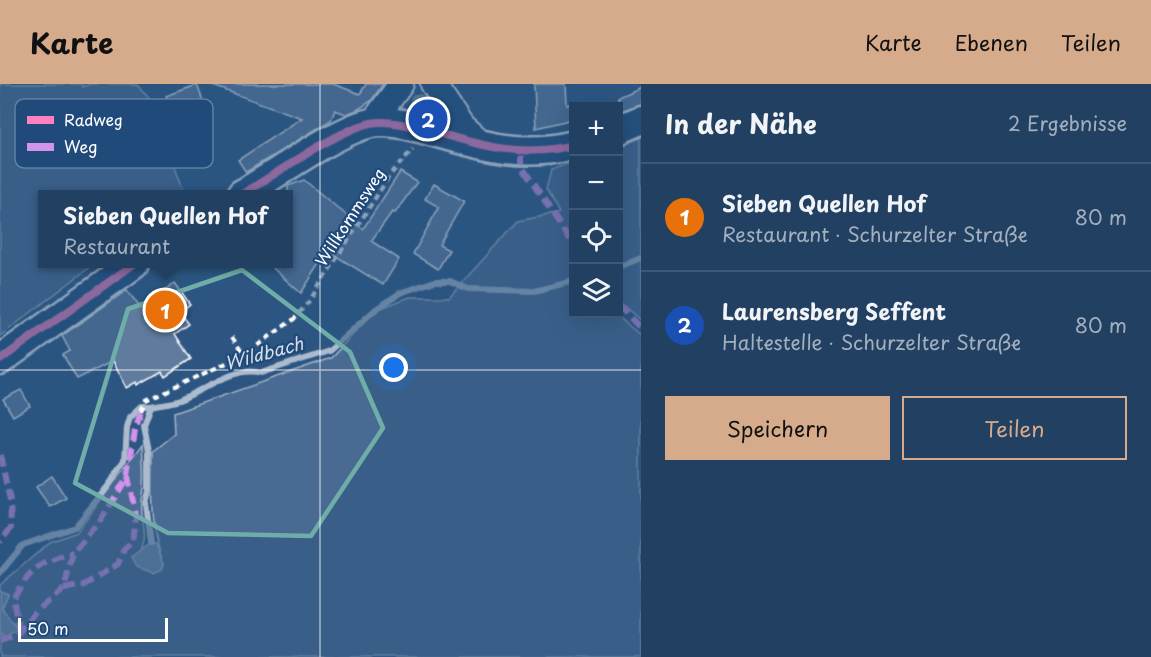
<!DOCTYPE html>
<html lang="de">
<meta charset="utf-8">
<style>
body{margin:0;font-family:"Playpen Sans",sans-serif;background:#2d4b6b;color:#f1f3f6}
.controls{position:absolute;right:18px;top:18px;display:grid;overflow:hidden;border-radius:0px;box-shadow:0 6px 24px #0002}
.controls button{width:54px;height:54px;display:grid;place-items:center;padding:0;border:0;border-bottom:2px solid #3e5977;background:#214062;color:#f1f3f6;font:30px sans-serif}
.scale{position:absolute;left:18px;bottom:15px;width:150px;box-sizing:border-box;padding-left:6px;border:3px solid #fff;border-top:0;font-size:16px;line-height:21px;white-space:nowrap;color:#fff;-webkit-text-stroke:4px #1f4a7a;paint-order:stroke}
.you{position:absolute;left:394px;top:284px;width:21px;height:21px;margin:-15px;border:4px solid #fff;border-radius:50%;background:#1a73e8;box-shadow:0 0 0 9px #1a73e833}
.badge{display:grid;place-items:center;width:39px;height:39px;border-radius:50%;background:#d6ab8b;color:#fff;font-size:20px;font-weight:700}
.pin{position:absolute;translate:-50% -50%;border:3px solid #fff;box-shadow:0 2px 6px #0006}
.popup{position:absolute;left:38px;top:106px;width:255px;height:78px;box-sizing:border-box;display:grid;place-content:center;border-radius:0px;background:#214062;filter:drop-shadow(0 2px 4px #0005);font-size:20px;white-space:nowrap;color:#a2afbe}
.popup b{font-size:22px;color:#f1f3f6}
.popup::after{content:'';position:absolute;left:50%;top:100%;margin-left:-12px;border:12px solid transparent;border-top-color:#214062}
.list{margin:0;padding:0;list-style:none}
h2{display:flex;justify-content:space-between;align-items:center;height:78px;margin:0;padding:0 24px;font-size:26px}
h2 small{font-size:20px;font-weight:400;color:#a2afbe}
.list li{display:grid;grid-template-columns:39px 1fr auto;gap:18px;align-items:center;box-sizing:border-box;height:108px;padding:0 24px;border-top:2px solid #3e5977}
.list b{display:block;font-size:22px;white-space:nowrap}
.list p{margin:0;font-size:20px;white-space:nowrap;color:#a2afbe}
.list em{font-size:20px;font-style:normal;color:#a2afbe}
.actions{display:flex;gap:12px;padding:18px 24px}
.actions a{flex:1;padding:14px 0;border:2px solid #d6ab8b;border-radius:0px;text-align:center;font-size:21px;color:#d6ab8b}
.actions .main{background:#d6ab8b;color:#111}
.icon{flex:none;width:33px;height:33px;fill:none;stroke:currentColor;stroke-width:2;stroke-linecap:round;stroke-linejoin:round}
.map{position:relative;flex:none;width:641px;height:573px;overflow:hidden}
header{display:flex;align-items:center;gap:36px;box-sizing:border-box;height:84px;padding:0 30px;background:#d6ab8b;color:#111}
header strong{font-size:28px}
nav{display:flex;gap:33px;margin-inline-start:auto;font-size:21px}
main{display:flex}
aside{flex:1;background:#214062}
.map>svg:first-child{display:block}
.green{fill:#486b92;stroke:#a4b5c8;stroke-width:1.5}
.water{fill:#748fad;stroke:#acbcce;stroke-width:1.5}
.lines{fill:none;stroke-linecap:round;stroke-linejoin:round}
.stream{stroke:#acbcce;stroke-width:6}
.building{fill:#5e7c9f;stroke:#fff;stroke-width:1.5}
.minor-casing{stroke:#fff;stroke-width:28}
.tertiary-casing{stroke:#fff;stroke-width:33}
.path{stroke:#fff;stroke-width:4;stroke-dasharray:6 4.5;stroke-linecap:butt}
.minor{stroke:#1f4a7a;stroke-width:24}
.tertiary{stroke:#1f4a7a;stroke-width:28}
.quiet{stroke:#d193ec;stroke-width:6;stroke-dasharray:12 6;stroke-linecap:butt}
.cycleway-casing{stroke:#1f4a7a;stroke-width:11}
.cycleway{stroke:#ff80c0;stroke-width:8}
.tree{fill:#8ca2bb}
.marked{fill:none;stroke:#6fada8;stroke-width:4.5;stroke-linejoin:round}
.grid{fill:none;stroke:#fff;stroke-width:1.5;stroke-opacity:0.55}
.labels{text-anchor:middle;stroke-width:4.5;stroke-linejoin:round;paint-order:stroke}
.street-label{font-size:16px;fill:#fff;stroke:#1f4a7a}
.water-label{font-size:18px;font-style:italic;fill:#d5dde6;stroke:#1f4a7a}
.key{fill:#1f4a7a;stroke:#6280a2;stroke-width:1.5}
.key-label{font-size:16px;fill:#fff}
</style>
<header>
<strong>Karte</strong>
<nav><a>Karte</a><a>Ebenen</a><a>Teilen</a></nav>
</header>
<main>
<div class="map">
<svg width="641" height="573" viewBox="0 0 641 573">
<rect width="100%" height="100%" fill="#2c5582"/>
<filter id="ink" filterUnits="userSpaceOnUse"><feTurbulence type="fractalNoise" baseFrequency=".0167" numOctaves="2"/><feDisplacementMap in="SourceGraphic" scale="12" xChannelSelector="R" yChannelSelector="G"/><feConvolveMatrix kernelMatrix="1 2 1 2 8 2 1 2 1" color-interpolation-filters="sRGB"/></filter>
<g filter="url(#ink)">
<path class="green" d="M0,0H82V3L90,0H138L151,16L185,110H42V180H94L0,252Z
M641,54V237L625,223L618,227L619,63Z
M573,78L574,230H615L641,252V573H0V548L4,554L2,524L8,510L0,507V501L50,458L77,448L143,360C144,380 146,398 142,417C139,436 151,452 139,469L162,485L164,480C149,443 153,406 153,367L174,350L173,329L331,274L376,226L410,213H449L518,137L559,129L546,106L551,86Z"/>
<path class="water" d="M151,459L156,460L164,480L162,485L154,489L136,483L131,474Z
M0,507L8,510L2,524L17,545L4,554L0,548Z"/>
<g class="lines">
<path class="stream" d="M618,183L641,174
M151,459L146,419L149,407V367L144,341L151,322C160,320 170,319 179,316C203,307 235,281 261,289L329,267L376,225L400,209L435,197H450L468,205L534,207L574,197
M0,489L23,461L75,443L109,401L125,376L127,343L130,333L142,322H151"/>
</g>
<path class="building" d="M213,0H333L360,10L366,0H383L371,17L357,26L346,30L335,26L331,36L246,88L238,76L302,34L213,2Z
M534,0H566L567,21L573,19V35L536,44Z
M197,1L208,30L177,42L166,12Z
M641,3V20L618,28V13Z
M400,88L417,98L395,129L392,128L371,157L399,175L383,201L328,167L301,209L268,180H288V102L304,96L363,145Z
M434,100L464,117L439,161L449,166L438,185L413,170L439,123L425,115Z
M175,199L190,220L180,228L189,240L175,250L191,275L165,292L162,287L138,301L137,298L127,304L113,277L77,295L63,271L70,267L62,252L127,206L141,225Z
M21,306L30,322L13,332L3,315Z
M52,392L66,414L50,423L36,403Z"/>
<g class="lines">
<g class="minor-casing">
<path id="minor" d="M433,0L462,43L480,59
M373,38L401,0"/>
</g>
<g class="tertiary-casing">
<path id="tertiary" d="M618,46L641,36
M242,110C276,91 335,47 371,39C389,35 416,43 434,48C483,62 523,74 574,61
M0,276L134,180"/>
</g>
<path class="path" d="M232,253L244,271
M141,327L146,316L244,271L294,235L310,216L390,91L413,65"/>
<use href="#minor" class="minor"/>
<use href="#tertiary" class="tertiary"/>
<path class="quiet" d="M521,68V81L574,163
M618,221L641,245
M0,371L10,416L11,444L0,458
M64,505L84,501L118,480L124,465L133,457L136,433L128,392
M19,548L13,514C33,483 38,480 73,469
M0,557L16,552L34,529L64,505L73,469L101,436L128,392L135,345L141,327"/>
<g class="cycleway-casing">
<path id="cycleway" d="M242,110C276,91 335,47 371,39C389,35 416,43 434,48C483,62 523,74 574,61
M0,276L134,180"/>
</g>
<use href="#cycleway" class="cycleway"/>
</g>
<circle class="tree" cx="418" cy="18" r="8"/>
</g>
<path d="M0 0H641V573H0ZM242,186L350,268L383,344L311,452L168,449L75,399L128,225Z" fill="#2c5582" fill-opacity=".55" fill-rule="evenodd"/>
<path class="marked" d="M242,186L350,268L383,344L311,452L168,449L75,399L128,225Z"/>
<path class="grid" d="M320,0V573M0,286H641"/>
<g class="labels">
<g class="street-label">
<text transform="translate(350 133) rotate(-57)" y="6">Willkommsweg</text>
</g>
<g class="water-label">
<text transform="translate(264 270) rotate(-15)" y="6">Wildbach</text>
</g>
</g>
<rect x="15" y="15" width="198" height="69" rx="9" class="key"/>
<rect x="27" y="32" width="27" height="8" fill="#ff80c0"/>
<rect x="27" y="59" width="27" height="8" fill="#d193ec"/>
<g class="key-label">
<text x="64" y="42">Radweg</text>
<text x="64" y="69">Weg</text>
</g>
</svg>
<div class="controls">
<button>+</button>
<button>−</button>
<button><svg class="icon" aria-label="locate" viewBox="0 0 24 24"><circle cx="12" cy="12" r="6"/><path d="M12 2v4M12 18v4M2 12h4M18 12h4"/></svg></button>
<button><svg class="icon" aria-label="layers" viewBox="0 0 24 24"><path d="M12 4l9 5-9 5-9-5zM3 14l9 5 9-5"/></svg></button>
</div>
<div class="scale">50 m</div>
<div class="you"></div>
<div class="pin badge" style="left:165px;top:226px;background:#e8710a">1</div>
<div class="popup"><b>Sieben Quellen Hof</b>Restaurant</div>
<div class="pin badge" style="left:428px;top:35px;background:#1a4fb4">2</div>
</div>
<aside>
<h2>In der Nähe<small>2 Ergebnisse</small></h2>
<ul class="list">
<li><span class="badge" style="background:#e8710a">1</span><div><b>Sieben Quellen Hof</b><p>Restaurant · Schurzelter Straße</p></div><em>80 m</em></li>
<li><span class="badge" style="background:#1a4fb4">2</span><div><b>Laurensberg Seffent</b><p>Haltestelle · Schurzelter Straße</p></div><em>80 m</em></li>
</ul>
<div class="actions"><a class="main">Speichern</a><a>Teilen</a></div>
</aside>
</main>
